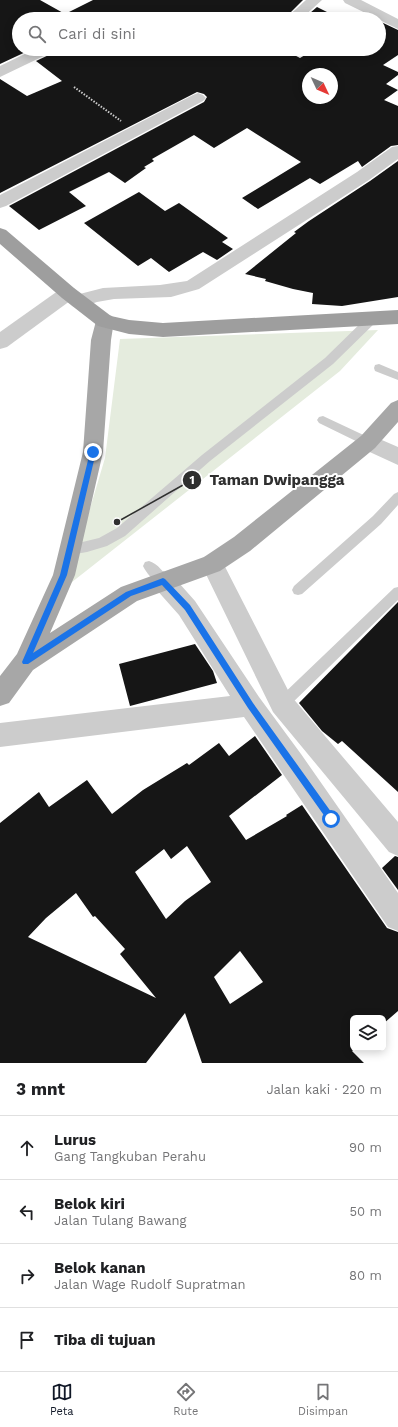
<!DOCTYPE html>
<html lang="id">
<meta charset="utf-8">
<style>
body{margin:0;font-family:"Work Sans",sans-serif;background:#f6f6f6;color:#202124}
.controls{position:absolute;right:12px;bottom:12px;display:grid;overflow:hidden;border-radius:6px;box-shadow:0 2px 10px #0003}
.controls button{width:36px;height:36px;display:grid;place-items:center;padding:0;border:0;border-bottom:1px solid #e0e0e0;background:#fff;color:#202124;font:20px sans-serif}
.compass{position:absolute;left:302px;top:68px;width:36px;height:36px;border-radius:50%;background:#fff;box-shadow:0 2px 10px #0003;rotate:134deg}
.stop{position:absolute;width:12px;height:12px;margin:-9px;border:3px solid #1a73e8;border-radius:50%;background:#fff}
.stop.end{background:#1a73e8;border-color:#fff;box-shadow:0 1px 4px #0008}
.list{margin:0;padding:0;list-style:none}
h2{display:flex;justify-content:space-between;align-items:center;height:52px;margin:0;padding:0 16px;font-size:17px}
h2 small{font-size:13px;font-weight:400;color:#757577}
.list li{display:grid;grid-template-columns:26px 1fr auto;gap:12px;align-items:center;box-sizing:border-box;height:64px;padding:0 16px;border-top:1px solid #e0e0e0}
.list b{display:block;font-size:15px;white-space:nowrap}
.list p{margin:0;font-size:13px;white-space:nowrap;color:#757577}
.list em{font-size:13px;font-style:normal;color:#757577}
.icon{flex:none;width:22px;height:22px;fill:none;stroke:currentColor;stroke-width:2;stroke-linecap:round;stroke-linejoin:round}
.map{position:relative;flex:none;width:398px;height:1063px;overflow:hidden}
.search{position:absolute;background:#fff;box-shadow:0 2px 10px #0003;left:12px;right:12px;top:12px;height:44px;display:flex;align-items:center;gap:10px;box-sizing:border-box;padding:0 14px;border-radius:22px;color:#757577;font-size:15px}
.sheet{height:308px;background:#fff}
nav{display:flex;justify-content:space-around;align-items:center;box-sizing:border-box;height:56px;border-top:1px solid #e0e0e0;background:#fff;font-size:11px;color:#757577}
nav a{display:grid;justify-items:center;gap:2px}
nav .on{color:#111827}
.map>svg:first-child{display:block}
.green{fill:#e5ecde}
.building{fill:#161616;fill-rule:evenodd}
.lines{fill:none;stroke-linecap:round;stroke-linejoin:round}
.path{stroke:#ccc;stroke-width:2;stroke-dasharray:1.5 1.5;stroke-linecap:butt}
.service{fill:#ccc;fill-rule:evenodd}
.minor{fill:#ccc;fill-rule:evenodd}
.tertiary{fill:#ccc;fill-rule:evenodd}
.primary{fill:#a7a7a7;fill-rule:evenodd}
.trunk{fill:#9e9e9e;fill-rule:evenodd}
.route{fill:#1a73e8}
.leader{fill:none;stroke:#2f2f2f;stroke-width:1.5}
.callout-dot{fill:#2f2f2f;stroke:#fff;stroke-width:1.5}
.mark-label{font-size:12px;text-anchor:middle;font-weight:bold;fill:#fff}
.callout-label{font-size:15px;text-anchor:middle;font-weight:bold;fill:#2f2f2f;stroke:#fff;stroke-width:4;stroke-linejoin:round;paint-order:stroke}
</style>
<div class="map">
<svg width="398" height="1063" viewBox="0 0 398 1063">
<rect width="100%" height="100%" fill="#fff"/>
<path class="green" d="M378,330L340,371L67,586L105,458L120,339Z"/>
<path class="building" d="M0,0H40L65,14L93,0H303L284,19H19V49H32L0,64Z
M317,7L341,19H303Z
M379,21L398,30V55L383,65L398,72V75L386,84L398,90L384,100L398,106V145L391,146L362,167L358,161L320,184L310,178L258,209L242,198L301,162L247,128L214,148L194,135L152,159L154,161L144,167L146,168L125,183L109,172L69,192L86,206L39,230L9,206L204,102L207,97L204,94L197,92L0,193V79L27,96L62,81L36,61L53,53L55,49H283L300,58L315,49H379ZM308,74H332V98H308Z
M398,161V297L342,306L312,304L313,293L293,289L265,281L266,279L245,274L296,233L294,232L309,221L370,181Z
M139,192L165,211L179,203L228,238L222,242L233,249L217,260L203,252L169,272L151,258L138,266L84,223Z
M398,602V792L342,741L338,744L322,731L299,703Z
M195,644L213,671L217,683L130,706L119,664Z
M255,736L282,775L229,816L246,840L287,816L286,815L302,805L387,928L398,932V1011L383,1024V1018H353V1048H355L352,1051L364,1063H202L185,1013L146,1063H0V823L39,792L49,807L87,780L112,814L143,790L187,763L189,765L219,743L229,756ZM187,846L211,882L185,901L166,919L135,872L164,849L171,859ZM76,893L93,917L95,916L125,949L120,954L156,998L28,937L46,918ZM240,951L263,982L230,1004L214,977Z
M395,856L398,857V890L382,868Z"/>
<g class="lines">
<path class="path" d="M74,87L121,121"/>
<path class="service" d="M374,313L378,314L379,317L378,320L333,364L210,461L125,536L107,546L87,552L70,555L66,554L64,550L66,546L99,538L117,528L202,455L325,358L370,314Z
M379,364L398,372V380L375,371L374,368L375,365Z
M323,416L372,439L374,442L372,445L368,446L364,445L319,423L317,420L319,417Z
M398,492V505L381,524L302,594L298,595L294,594L292,590L294,586L373,516L394,494Z
M149,561C157,563 166,574 169,581L167,585C158,588 147,574 143,566L145,562Z
M398,587V600L287,708L282,710L277,708L275,704L277,700L394,588Z"/>
<path class="minor" d="M306,0H322L301,19H285Z
M343,0H361L398,19V29L345,3Z
M35,49H54L52,52L0,77V66Z
M198,93L203,95L206,98L203,101L6,206L0,208V195L193,95Z
M398,146V159L369,180L199,289L171,297L114,299L97,302L79,308L72,306L70,301L72,296L103,288L160,285L187,281L357,172L392,147Z
M368,434L398,447V465L361,448L358,442L361,436Z
M212,554L220,557L291,696L398,822V856L389,852L273,712L201,564L204,557Z
M163,571L171,574L195,601L259,697L301,754L398,893V931L388,927L244,717L0,747V723L230,696L179,615L155,588L152,581L155,574Z"/>
<path class="tertiary" d="M68,287L74,288L77,293L74,298L7,347L0,349V332L62,288Z"/>
<path class="primary" d="M105,314L112,316L114,321L111,340L103,452L75,575L50,633L121,587L204,557L234,537L361,436L391,403L398,400V422L375,448L250,551L220,571L137,601L33,670L9,703L0,706V676L17,654L53,575L83,452L91,340L96,321L98,316Z"/>
<path class="trunk" d="M0,228L6,230L74,288L111,316L129,320L163,323L398,310V324L163,337L129,334L98,326L62,298L0,244Z"/>
</g>
<path class="route" d="M93,450L96,452L67,575L33,653L126,592L163,578L165,579L190,605L253,703L334,816V821H328L248,708L185,610L162,585L131,596L28,664H23L22,662L60,575L90,452Z"/>
<path class="leader" d="M117 522L192 480"/>
<g class="callout-dot">
<circle cx="117" cy="522" r="4"/>
<circle cx="192" cy="480" r="10"/>
</g>
<g class="mark-label">
<text x="192" y="484">1</text>
</g>
<g class="callout-label">
<text x="277" y="485">Taman Dwipangga</text>
</g>
</svg>
<div class="controls">
<button><svg class="icon" aria-label="layers" viewBox="0 0 24 24"><path d="M12 4l9 5-9 5-9-5zM3 14l9 5 9-5"/></svg></button>
</div>
<svg class="compass" viewBox="-18 -18 36 36"><path d="M0-13l5 13h-10z" fill="#e53935"/><path d="M0 13l5-13h-10z" fill="#757577"/></svg>
<div class="stop" style="left:331px;top:819px"></div>
<div class="stop end" style="left:93px;top:452px"></div>
<div class="search"><svg class="icon" aria-label="search" viewBox="0 0 24 24"><circle cx="10" cy="10" r="6"/><path d="M15 15l6 6"/></svg>Cari di sini</div>
</div>
<section class="sheet">
<h2>3 mnt<small>Jalan kaki · 220 m</small></h2>
<ul class="list">
<li><svg class="icon" aria-label="ahead" viewBox="0 0 24 24"><path d="M12 20V5M6 11l6-6 6 6"/></svg><div><b>Lurus</b><p>Gang Tangkuban Perahu</p></div><em>90 m</em></li>
<li><svg class="icon" aria-label="left" viewBox="0 0 24 24"><path d="M17 20v-9H6M10 6l-5 5 5 5"/></svg><div><b>Belok kiri</b><p>Jalan Tulang Bawang</p></div><em>50 m</em></li>
<li><svg class="icon" aria-label="right" viewBox="0 0 24 24"><path d="M7 20v-9h11M14 6l5 5-5 5"/></svg><div><b>Belok kanan</b><p>Jalan Wage Rudolf Supratman</p></div><em>80 m</em></li>
<li><svg class="icon" aria-label="arrive" viewBox="0 0 24 24"><path d="M6 21V4h12l-3 4 3 4H6"/></svg><div><b>Tiba di tujuan</b></div></li>
</ul>
</section>
<nav>
<a class="on"><svg class="icon" aria-label="map" viewBox="0 0 24 24"><path d="M3 6l6-2 6 2 6-2v14l-6 2-6-2-6 2zM9 4v14M15 6v14"/></svg>Peta</a>
<a><svg class="icon" aria-label="directions" viewBox="0 0 24 24"><path d="M12 3l9 9-9 9-9-9zM9 14v-3h6M13 9l2 2-2 2"/></svg>Rute</a>
<a><svg class="icon" aria-label="saved" viewBox="0 0 24 24"><path d="M7 4h10v16l-5-4-5 4z"/></svg>Disimpan</a>
</nav>
